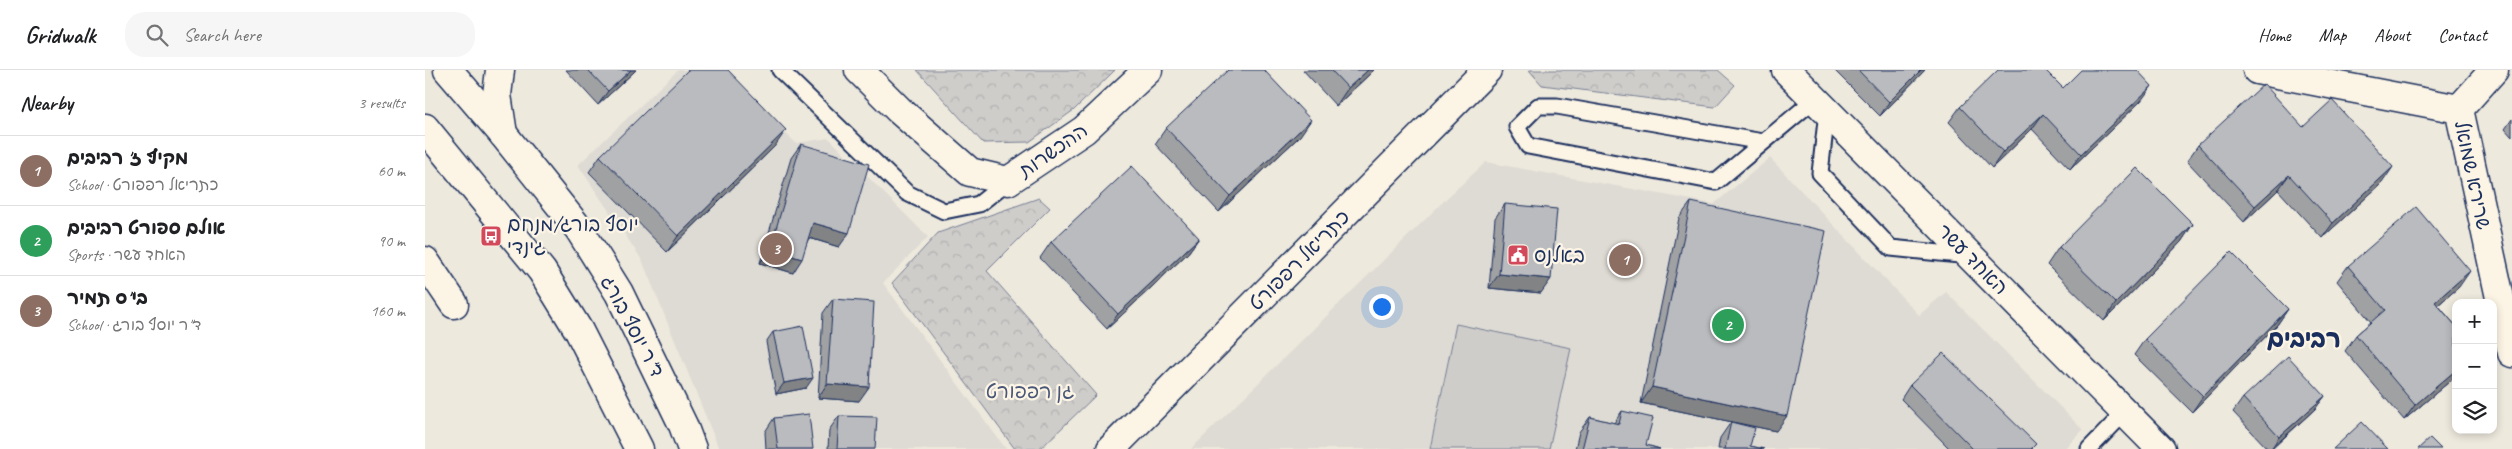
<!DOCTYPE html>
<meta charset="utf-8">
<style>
body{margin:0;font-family:Caveat,"Playpen Sans Hebrew",sans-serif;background:#f6f6f6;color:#202124}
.controls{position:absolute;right:15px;bottom:15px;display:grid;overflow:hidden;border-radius:10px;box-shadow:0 2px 8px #0003}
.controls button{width:45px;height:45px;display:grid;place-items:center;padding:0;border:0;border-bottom:1px solid #e0e0e0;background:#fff;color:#202124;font:25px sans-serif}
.you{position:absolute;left:956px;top:236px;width:18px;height:18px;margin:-12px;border:4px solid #fff;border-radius:50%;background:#1a73e8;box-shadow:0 0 0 8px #1a73e833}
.badge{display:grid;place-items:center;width:32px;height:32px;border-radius:50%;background:#d1495b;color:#fff;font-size:16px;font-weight:700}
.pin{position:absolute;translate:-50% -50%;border:2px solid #fff;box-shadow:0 1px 5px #0006}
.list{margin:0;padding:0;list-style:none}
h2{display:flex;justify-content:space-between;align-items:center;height:65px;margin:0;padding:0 20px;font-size:21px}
h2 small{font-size:16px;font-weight:400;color:#757577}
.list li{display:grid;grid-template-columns:32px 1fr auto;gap:15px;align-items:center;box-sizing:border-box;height:70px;padding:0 20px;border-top:1px solid #e0e0e0}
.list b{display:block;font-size:19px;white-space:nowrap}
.list p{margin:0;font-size:16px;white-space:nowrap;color:#757577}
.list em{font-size:16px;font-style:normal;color:#757577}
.icon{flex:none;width:28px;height:28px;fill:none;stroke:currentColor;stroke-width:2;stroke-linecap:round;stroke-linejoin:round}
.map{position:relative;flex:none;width:2087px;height:379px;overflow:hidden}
header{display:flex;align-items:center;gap:30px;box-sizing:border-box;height:70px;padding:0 25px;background:#fff;border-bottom:1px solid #e0e0e0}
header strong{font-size:24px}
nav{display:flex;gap:28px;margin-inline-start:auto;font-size:18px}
.search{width:350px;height:45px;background:#f6f6f6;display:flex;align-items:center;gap:12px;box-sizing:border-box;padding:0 18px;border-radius:20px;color:#757577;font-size:19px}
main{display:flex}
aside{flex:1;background:#fff}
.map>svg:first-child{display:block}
.built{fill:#dedbd4}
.grass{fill:#cfcdca;stroke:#757e94}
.park{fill:url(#park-crowns);stroke:#757e94}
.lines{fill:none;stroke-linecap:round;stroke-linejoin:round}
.lane-casing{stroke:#1b2f5e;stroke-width:19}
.street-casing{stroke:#1b2f5e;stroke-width:31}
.secondary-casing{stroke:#1b2f5e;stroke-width:31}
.lane{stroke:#fcf5e5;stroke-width:15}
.street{stroke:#fcf5e5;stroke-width:28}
.secondary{stroke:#fcf5e5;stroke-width:28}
.wall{fill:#a0a1a3;stroke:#1b2f5e}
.shaded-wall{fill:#828385;stroke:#1b2f5e}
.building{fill:#babbbe;stroke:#1b2f5e}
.labels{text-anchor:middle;stroke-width:4.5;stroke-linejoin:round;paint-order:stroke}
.street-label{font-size:20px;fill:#1b2f5e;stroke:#fcf5e5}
.poi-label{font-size:20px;fill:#1b2f5e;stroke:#fcf5e5;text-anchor:start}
.park-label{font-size:20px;fill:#485679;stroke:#fcf5e5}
.district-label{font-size:25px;font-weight:bold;fill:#1b2f5e;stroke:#fcf5e5}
</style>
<header>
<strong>Gridwalk</strong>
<div class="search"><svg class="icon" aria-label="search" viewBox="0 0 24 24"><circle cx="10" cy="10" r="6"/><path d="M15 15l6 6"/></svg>Search here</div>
<nav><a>Home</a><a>Map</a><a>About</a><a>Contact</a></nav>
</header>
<main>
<aside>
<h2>Nearby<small>3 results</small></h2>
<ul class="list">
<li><span class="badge" style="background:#8d6e63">1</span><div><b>מקיף ז' רביבים</b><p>School · כתריאל רפפורט</p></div><em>60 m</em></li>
<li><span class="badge" style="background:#2e9e5b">2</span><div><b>אולם ספורט רביבים</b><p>Sports · האחד עשר</p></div><em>90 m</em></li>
<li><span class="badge" style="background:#8d6e63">3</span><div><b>בי&quot;ס תמיר</b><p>School · ד&quot;ר יוסף בורג</p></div><em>160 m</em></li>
</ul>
</aside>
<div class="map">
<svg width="2087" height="379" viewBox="0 0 2087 379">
<defs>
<pattern id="park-crowns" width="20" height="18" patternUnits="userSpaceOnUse" patternTransform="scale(1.25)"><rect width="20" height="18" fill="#cfcdca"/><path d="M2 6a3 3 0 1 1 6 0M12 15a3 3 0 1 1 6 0" fill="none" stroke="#b1b0b0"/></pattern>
</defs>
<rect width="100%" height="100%" fill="#eee9dd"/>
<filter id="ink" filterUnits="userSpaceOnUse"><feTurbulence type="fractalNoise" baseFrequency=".02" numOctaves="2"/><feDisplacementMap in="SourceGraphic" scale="10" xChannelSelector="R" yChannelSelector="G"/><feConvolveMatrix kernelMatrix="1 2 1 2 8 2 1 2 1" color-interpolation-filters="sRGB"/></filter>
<g filter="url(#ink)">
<path class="built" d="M253,0H292L371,73L404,68L503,167L458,213L581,379H294L217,190L153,95Z
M1345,88L1494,245L1521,222L1658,360L1639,379H766L1025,125L1061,92L1289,134Z"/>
<path class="grass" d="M1031,254L1146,278L1124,379H1005Z"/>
<path class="park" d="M492,0H690L649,40L604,72L558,73Z
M1104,0H1293L1310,15L1290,37L1117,15Z
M614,128L625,138L562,201L671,325L615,379H590L467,213L513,163Z"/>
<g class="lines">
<g class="lane-casing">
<path id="lane" d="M355,0L482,123L519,141L554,134L583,111
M1402,42L1395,103L1466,178L1544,186
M1338,72L1132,36H1113L1092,57L1103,76L1291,112L1390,29
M1664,379L1700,342"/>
</g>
<g class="street-casing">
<path id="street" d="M75,0L72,25L78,64
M434,0L474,40L545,102L583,111L659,60L723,0
M1361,0L1736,379
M1832,0L2034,39
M2034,39L2087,283
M2034,39L2069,0
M0,191L29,234
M686,379L1062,0"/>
</g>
<g class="secondary-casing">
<path id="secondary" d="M23,0L78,64L154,159L194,223L258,355L267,379
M0,58L117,201L154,261L214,379"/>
</g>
<use href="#lane" class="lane"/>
<use href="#street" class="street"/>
<use href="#secondary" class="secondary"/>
</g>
<path class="wall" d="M141,0H211L173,35Z
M878,0H949L911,36Z
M1409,0H1500L1455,46Z
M1638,18L1716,31L1645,99L1607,59L1567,98L1524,52L1535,37Z
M2087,49V67L2080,59Z
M1878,57L1957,113L1897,168L1853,120L1819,152L1762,91L1773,75Z
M741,58L875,66L794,142L730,74Z
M376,74L414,177L384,168L368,203L335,193L366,88Z
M350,76L242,182L164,102L175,86Z
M1266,132L1351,361L1216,333L1254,148Z
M1080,134L1116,223L1064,218L1070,148Z
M1768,154L1756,172L1679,251L1622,195L1634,177Z
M774,168L763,183L682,259L615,188L626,172Z
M1923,196L2034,217L2013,235L2031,256V306L1979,350L1920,281L1931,265L1946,252L1912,211Z
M408,229L434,331L393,328L398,243Z
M1863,239L1852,255L1767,342L1709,285L1720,269Z
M348,262L381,318L351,324L341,272Z
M1485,315L1608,379H1525L1476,329Z
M1900,326L1890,339L1847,379H1843L1808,342L1818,328Z
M1197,341L1221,375L1235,379H1150L1154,362L1165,347L1189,353Z
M414,346L450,379H403L404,360Z
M349,348L388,379H341L340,362Z
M1306,352L1325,376L1339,379H1293L1295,368Z"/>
<path class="shaded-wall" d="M206,0H211L173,35L183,21Z
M943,0H949L911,36L923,18Z
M1496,0H1500L1455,46L1464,32Z
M1727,16L1716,31L1645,99L1656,84Z
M1618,44L1607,59L1567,98L1578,82Z
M886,50L875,66L794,142L805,126Z
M361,60L350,76L242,182L253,166Z
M1968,97L1957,113L1897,168L1908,153Z
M1864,105L1853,120L1819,152L1830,136Z
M388,153L424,163L414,177L378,166Z
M1768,154L1756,172L1679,251L1691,233Z
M774,168L763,183L682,259L693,244Z
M345,179L377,189L368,203L335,193Z
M2045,201L2034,217L1999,247L2010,232Z
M1074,204L1126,209L1116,223L1064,218Z
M1863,239L1852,255L1767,342L1778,326Z
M2031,300V306L1979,350L1990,335Z
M388,308L381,318L351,324L359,313Z
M402,314L444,317L434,331L393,328Z
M1227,317L1362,346L1351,361L1216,333Z
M1900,326L1890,339L1846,379L1854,367Z"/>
<path class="building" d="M163,0H206L183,21Z
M263,0H303L361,60L253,166L175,86Z
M803,0H839L886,50L805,126L741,58Z
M906,0H943L923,18Z
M1433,0H1496L1464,32Z
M1573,0H1620L1638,18L1656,0H1712L1727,16L1656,84L1618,44L1578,82L1535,37Z
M1839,14L1878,57L1907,30L1968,97L1908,153L1864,105L1830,136L1773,75Z
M376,74L444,94L424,163L388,153L377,189L345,179Z
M707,96L774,168L693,244L626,172Z
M1712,98L1768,154L1691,233L1634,177Z
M1266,132L1401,161L1362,346L1227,317Z
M1080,134L1132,139L1126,209L1074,204Z
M1991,137L2045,201L2010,232L2031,256V300L1990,335L1931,265L1960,240L1923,196Z
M1806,182L1863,239L1778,326L1720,269Z
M408,229L449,232L444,317L402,314Z
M378,256L388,308L359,313L348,262Z
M1518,283L1611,374L1606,379H1548L1485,315Z
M1863,286L1900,326L1854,367L1818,328Z
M1197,341L1228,348L1221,375L1235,379H1157L1165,347L1194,354Z
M384,344L388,379H353L349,348Z
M414,346L452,347L450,379H412Z
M1306,352L1330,358L1325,376L1339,379H1300Z
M1937,352L1963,379H1908Z
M2005,368L2016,379H1993Z"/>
</g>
<defs>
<g id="bus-square" transform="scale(1.125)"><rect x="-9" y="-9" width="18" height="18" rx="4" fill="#d1495b" stroke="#fcf5e5"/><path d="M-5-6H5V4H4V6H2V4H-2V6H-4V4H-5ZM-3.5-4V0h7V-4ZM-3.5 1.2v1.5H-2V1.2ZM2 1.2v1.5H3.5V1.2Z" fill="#fff"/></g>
<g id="civic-square" transform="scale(1.125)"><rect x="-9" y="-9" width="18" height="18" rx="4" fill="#d1495b" stroke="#fcf5e5"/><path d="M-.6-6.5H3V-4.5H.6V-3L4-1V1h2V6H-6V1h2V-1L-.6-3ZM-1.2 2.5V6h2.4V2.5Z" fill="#fff"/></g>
</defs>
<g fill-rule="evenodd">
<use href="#bus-square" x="66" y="166"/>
<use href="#civic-square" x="1093" y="185"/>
</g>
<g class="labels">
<g class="street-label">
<text transform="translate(628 80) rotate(-35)" y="7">ההכשרות</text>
<text transform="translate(2048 105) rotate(78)" y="7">שרירא שמואל</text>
<text transform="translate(1548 189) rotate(45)" y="7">האחד עשר</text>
<text transform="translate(874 190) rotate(-45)" y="7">כתריאל רפפורט</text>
<text transform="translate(208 256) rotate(62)" y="7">ד"ר יוסף בורג</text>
</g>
<g class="poi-label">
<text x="82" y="161">יוסף בורג/מנחם<tspan x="82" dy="23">גינדי</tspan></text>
<text x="1109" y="192">באלנס</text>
</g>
<g class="park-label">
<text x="605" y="328">גן רפפורט</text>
</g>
<g class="district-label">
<text x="1879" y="277">רביבים</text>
</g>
</g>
</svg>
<div class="controls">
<button>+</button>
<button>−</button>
<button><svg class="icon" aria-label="layers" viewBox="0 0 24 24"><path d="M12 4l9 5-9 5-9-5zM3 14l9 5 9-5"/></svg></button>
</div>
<div class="you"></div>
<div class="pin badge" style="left:1200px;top:190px;background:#8d6e63">1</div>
<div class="pin badge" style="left:1303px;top:255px;background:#2e9e5b">2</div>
<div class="pin badge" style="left:351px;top:179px;background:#8d6e63">3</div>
</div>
</main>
